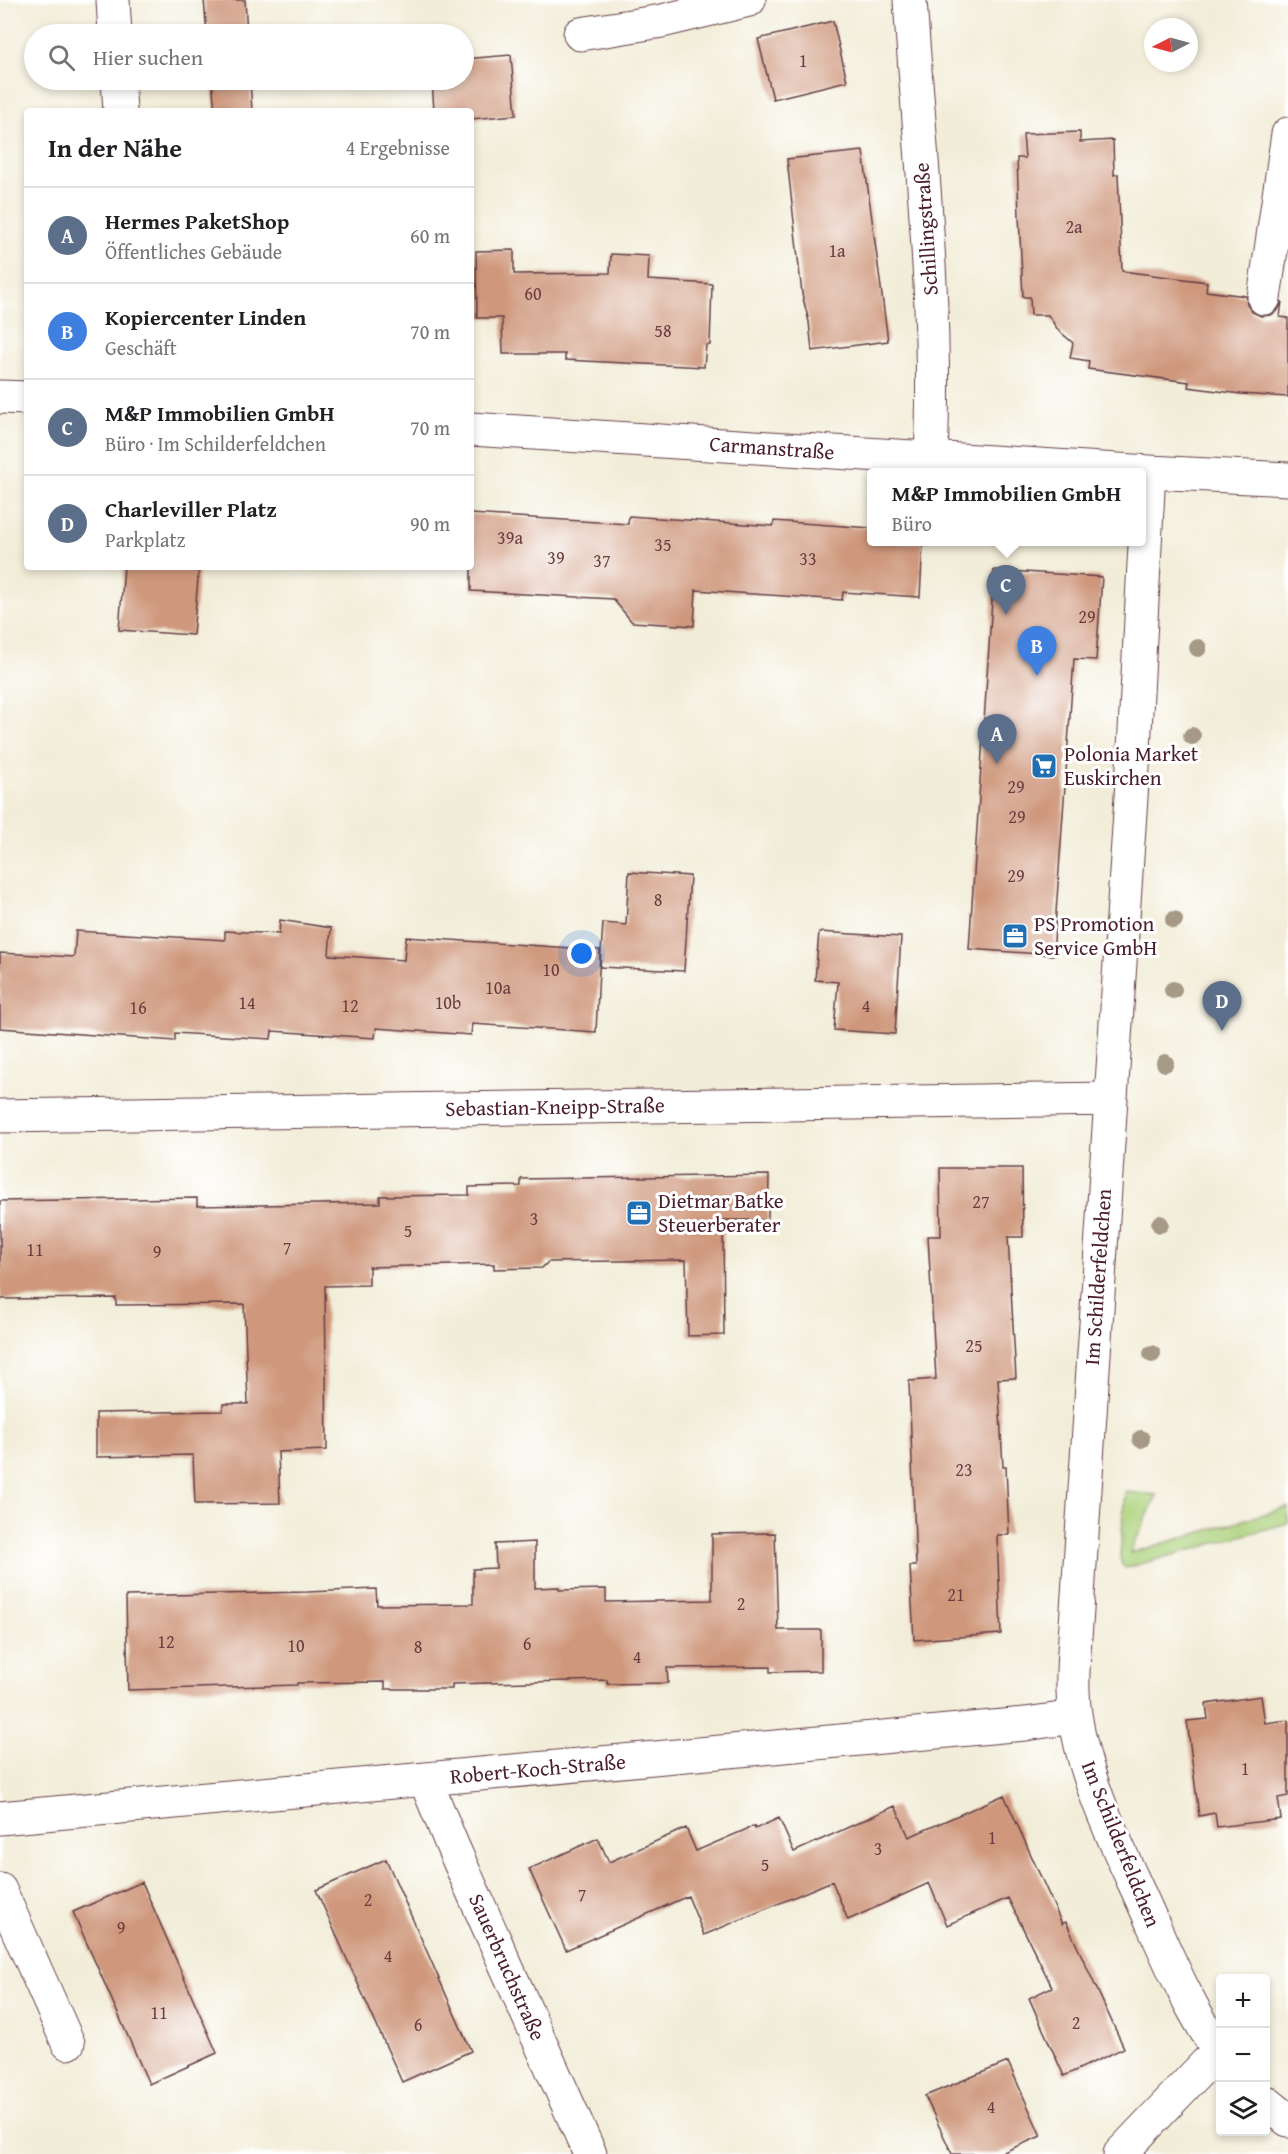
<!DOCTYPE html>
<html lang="de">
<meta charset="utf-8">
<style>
body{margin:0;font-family:"Gentium Book Plus",serif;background:#f2f2f2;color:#202124}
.controls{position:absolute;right:18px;bottom:18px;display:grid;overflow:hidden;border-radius:6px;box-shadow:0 3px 9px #0003}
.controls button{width:54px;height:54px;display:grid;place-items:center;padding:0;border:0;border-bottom:2px solid #e0e0e0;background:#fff;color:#202124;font:30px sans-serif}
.compass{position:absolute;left:1144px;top:18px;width:54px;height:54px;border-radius:50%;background:#fff;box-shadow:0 3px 9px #0003;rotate:264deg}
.you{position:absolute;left:582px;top:954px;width:21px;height:21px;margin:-15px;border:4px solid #fff;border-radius:50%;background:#1a73e8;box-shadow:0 0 0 9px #1a73e833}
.badge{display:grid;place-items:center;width:39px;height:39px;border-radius:50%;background:#1f6fb2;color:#fff;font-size:20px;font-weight:700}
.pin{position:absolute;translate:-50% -50px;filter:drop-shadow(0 2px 3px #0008)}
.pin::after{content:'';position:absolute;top:32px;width:21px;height:18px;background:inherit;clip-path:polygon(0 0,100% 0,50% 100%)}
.popup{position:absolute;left:867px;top:468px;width:279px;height:78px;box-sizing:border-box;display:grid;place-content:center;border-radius:6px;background:#fff;filter:drop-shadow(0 2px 4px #0005);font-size:20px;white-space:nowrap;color:#757577}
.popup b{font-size:22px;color:#202124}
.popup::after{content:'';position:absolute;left:50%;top:100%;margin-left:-12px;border:12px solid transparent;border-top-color:#fff}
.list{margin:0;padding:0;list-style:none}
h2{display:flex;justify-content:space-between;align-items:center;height:78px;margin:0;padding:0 24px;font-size:26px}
h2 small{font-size:20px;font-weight:400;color:#757577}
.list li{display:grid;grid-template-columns:39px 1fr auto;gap:18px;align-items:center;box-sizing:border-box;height:96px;padding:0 24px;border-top:2px solid #e0e0e0}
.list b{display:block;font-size:22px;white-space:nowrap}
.list p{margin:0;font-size:20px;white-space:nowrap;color:#757577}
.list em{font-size:20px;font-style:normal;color:#757577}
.icon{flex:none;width:33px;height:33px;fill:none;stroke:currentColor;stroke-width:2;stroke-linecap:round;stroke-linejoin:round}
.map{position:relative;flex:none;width:1288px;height:2154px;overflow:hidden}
.search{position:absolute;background:#fff;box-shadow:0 3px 9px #0003;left:24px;top:24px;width:450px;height:66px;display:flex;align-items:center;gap:15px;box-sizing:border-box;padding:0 21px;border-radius:33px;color:#757577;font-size:22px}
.panel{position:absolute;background:#fff;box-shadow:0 3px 9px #0003;left:24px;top:108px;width:450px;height:462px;border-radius:6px}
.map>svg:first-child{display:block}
.green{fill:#acd27c;stroke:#7b7854;stroke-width:1.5}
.building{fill:#cf987d}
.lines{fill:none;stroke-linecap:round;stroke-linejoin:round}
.minor-casing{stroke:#633e45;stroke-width:35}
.minor{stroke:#fff;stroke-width:33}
.tree{fill:#a69986}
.labels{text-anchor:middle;stroke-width:6;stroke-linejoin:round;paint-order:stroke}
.number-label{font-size:18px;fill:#6b3d40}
.street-label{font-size:21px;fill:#4a1f2b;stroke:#fff}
.poi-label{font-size:21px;fill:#4a1f2b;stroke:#fff;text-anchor:start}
</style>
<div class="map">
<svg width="1288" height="2154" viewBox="0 0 1288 2154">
<rect width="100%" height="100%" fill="#fff"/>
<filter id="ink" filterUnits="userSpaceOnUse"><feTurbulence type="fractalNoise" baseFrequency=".0167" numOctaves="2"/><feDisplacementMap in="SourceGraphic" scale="12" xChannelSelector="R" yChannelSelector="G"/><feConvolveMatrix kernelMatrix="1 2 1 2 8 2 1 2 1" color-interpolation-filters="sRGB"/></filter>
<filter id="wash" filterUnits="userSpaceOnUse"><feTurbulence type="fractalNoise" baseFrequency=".008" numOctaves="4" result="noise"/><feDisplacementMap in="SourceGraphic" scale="24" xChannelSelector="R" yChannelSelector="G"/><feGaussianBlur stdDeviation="1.35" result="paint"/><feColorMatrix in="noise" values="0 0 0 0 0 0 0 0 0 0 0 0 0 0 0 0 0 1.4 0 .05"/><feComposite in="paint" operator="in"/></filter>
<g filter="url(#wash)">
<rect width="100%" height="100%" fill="#f2edd8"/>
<path class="green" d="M1125,1492L1157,1495L1130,1553L1288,1507V1523L1126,1568L1122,1565L1120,1557Z"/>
<g id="blocks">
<path class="building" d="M204,0H245L247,34H207Z
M833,21L847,81L773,99L758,39Z
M511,55L516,115L471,119V111H434L432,80H464V59Z
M212,80H250L252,111H215Z
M1080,132V142L1113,140L1114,175L1118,174L1122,271L1207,282L1206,291L1246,296L1247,305L1252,312L1261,316L1271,315L1278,310L1282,301L1280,317L1288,318V397L1241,394L1188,387L1189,382L1088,369L1089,361L1070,358L1073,343L1058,330L1048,315H1031L1030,297H1023L1019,216L1017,158H1025L1023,134Z
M863,151L888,341L812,351L809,322L802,294L787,159Z
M514,250V274L610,273L611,254L649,256L648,280L712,284L710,345H706L704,367L565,360V354H503L502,318H477L476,251Z
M471,514L628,524L629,516L773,526L774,521L871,528V542H923L920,597L843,592L842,600L696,590L694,626L632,622L613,599L471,591Z
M124,567H199L193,635L119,630Z
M994,570L1102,577L1096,660L1074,659L1053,955L969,949Z
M629,872L690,876L684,971L600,967L603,923L626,925Z
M280,920L331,928L329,955L404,960L406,937L600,950L596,1032L472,1024L471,1035L376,1028L375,1038L272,1031L271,1039L175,1033V1041L0,1028V953L74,957L76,931L225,940V931L279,934Z
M819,932L901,937L895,1034L834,1030L838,982L815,980Z
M940,1168H1022L1023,1237H1008L1016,1378L998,1379L1003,1467H1006L1009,1535H997L1001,1634L914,1640L910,1566H916L909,1381L936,1379L928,1236H941Z
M769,1175L768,1220H723L724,1335L688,1336L686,1260L548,1262L542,1268L494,1269V1264L369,1267V1285L325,1286L327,1450L278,1452L280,1503L195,1504L193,1455L96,1457V1413L223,1411V1404H248L244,1304L116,1305V1298L0,1299V1201L197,1198V1206L380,1203V1196L469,1195V1187L521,1186V1179Z
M775,1533L778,1630H821V1671L770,1672V1667L667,1668L668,1683L607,1684V1680L452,1684V1689H385V1682L297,1683V1685L128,1690L126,1596L308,1592L376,1589L377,1605L473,1604V1569L496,1568L495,1544L535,1542V1588L559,1587V1590L606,1589V1602L712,1600V1534Z
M1261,1696L1265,1723L1288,1720V1796L1278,1798L1281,1819L1217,1827L1215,1813L1199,1816L1187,1721L1208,1719L1206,1704Z
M1004,1795L1062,1924L1066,1922L1124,2048L1064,2076L1029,1998L1052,1987L1008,1898L947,1925L929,1883L848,1920L832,1881L704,1935L688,1896L566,1950L529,1869L598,1838L609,1862L686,1828L696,1851L754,1826L755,1829L779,1818L794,1852L895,1806L909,1837Z
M386,1859L471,2051L402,2082L316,1890Z
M142,1882L217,2053L149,2084L73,1912Z
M1008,2062L1041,2136L999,2154H952L925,2096Z"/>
</g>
</g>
<g filter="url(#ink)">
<use href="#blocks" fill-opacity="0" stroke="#633e45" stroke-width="1.5"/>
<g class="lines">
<g class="minor-casing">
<path id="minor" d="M113,0L115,34
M910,0C920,152 938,305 931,458
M580,34L662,21L749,0
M118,80L120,111
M1264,298L1288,134
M0,397L27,398
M471,429L1149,472L1288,479
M1149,472L1133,767L1077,1610C1075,1644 1070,1680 1075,1714C1084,1780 1116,1843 1143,1902C1166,1953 1188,2007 1220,2052
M0,1116L1110,1099
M425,1779L452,1845L590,2154
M0,1818L1025,1724L1075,1717
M0,1890L68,2043
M1266,2102L1288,2120
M1120,2154L1219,2050"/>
</g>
<use href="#minor" class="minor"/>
</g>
<g class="tree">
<circle cx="1198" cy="648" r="9"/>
<circle cx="1192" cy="736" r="9"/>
<circle cx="1174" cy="920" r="9"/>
<circle cx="1173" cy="990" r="9"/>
<circle cx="1165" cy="1063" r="9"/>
<circle cx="1160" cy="1224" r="9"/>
<circle cx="1152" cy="1354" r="9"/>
<circle cx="1141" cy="1439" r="9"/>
</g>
</g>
<defs>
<g id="supermarket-square" transform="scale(1.35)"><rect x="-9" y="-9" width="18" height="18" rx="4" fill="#1f6fb2" stroke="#fff"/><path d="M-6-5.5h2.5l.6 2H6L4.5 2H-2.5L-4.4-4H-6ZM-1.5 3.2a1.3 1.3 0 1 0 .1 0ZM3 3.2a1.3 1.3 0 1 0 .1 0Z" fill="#fff"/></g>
<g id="office-square" transform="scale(1.35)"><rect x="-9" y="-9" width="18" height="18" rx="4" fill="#1f6fb2" stroke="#fff"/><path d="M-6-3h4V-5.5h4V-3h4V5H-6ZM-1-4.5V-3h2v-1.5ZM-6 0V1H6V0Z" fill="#fff"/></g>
</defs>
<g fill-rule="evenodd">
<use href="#supermarket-square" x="1044" y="766"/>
<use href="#office-square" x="1015" y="936"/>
<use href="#office-square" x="639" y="1213"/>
</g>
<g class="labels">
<g class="number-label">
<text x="803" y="67">1</text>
<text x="1074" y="233">2a</text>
<text x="837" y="257">1a</text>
<text x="533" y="300">60</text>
<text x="663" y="337">58</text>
<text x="510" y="544">39a</text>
<text x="663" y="551">35</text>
<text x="556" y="564">39</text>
<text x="808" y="565">33</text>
<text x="602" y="567">37</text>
<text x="1087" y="623">29</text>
<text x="1016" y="793">29</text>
<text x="1017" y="823">29</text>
<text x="1016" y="882">29</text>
<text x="658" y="906">8</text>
<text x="551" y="976">10</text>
<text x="498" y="994">10a</text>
<text x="247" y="1009">14</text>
<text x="448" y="1009">10b</text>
<text x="350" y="1012">12</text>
<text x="866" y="1012">4</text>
<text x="138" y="1014">16</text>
<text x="981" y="1208">27</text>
<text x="534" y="1225">3</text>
<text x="408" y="1237">5</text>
<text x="287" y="1254">7</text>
<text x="35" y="1256">11</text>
<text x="157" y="1258">9</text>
<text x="974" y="1352">25</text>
<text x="964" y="1476">23</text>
<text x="956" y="1601">21</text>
<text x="741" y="1610">2</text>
<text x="166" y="1648">12</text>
<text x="527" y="1650">6</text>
<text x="296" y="1652">10</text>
<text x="418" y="1653">8</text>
<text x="637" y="1663">4</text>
<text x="1245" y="1775">1</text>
<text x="992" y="1844">1</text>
<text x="878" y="1855">3</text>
<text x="765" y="1871">5</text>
<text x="582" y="1901">7</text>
<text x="368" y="1906">2</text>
<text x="121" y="1934">9</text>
<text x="388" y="1962">4</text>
<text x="159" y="2019">11</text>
<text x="1076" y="2029">2</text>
<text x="418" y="2031">6</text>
<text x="991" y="2113">4</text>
</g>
<g class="street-label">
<text transform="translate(926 229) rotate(-94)" y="7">Schillingstraße</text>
<text transform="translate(772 448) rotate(4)" y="7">Carmanstraße</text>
<text transform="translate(555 1107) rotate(-1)" y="7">Sebastian-Kneipp-Straße</text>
<text transform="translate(1098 1277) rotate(-86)" y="7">Im Schilderfeldchen</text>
<text transform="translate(538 1769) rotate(-5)" y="7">Robert-Koch-Straße</text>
<text transform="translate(1121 1844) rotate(68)" y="7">Im Schilderfeldchen</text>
<text transform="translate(507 1967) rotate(66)" y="7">Sauerbruchstraße</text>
</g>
<g class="poi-label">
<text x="1064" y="761">Polonia Market<tspan x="1064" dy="24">Euskirchen</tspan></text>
<text x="1034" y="931">PS Promotion<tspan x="1034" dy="24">Service GmbH</tspan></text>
<text x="658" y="1208">Dietmar Batke<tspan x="658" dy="24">Steuerberater</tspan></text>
</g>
</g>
</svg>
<div class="controls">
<button>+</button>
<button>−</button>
<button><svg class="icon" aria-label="layers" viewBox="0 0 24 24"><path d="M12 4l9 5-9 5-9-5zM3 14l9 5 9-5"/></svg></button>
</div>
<svg class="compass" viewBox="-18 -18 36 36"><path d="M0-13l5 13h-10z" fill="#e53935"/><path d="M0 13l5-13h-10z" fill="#757577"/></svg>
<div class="you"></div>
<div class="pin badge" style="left:997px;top:764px;background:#5c6f8a">A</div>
<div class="pin badge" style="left:1037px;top:676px;background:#3f7fe0">B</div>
<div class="pin badge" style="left:1006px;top:615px;background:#5c6f8a">C</div>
<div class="popup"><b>M&amp;P Immobilien GmbH</b>Büro</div>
<div class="pin badge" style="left:1222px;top:1031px;background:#5c6f8a">D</div>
<div class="search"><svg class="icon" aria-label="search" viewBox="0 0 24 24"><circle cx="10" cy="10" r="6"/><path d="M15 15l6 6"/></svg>Hier suchen</div>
<section class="panel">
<h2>In der Nähe<small>4 Ergebnisse</small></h2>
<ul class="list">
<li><span class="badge" style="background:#5c6f8a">A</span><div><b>Hermes PaketShop</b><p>Öffentliches Gebäude</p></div><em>60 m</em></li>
<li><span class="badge" style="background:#3f7fe0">B</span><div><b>Kopiercenter Linden</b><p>Geschäft</p></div><em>70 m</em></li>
<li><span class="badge" style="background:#5c6f8a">C</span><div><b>M&amp;P Immobilien GmbH</b><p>Büro · Im Schilderfeldchen</p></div><em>70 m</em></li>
<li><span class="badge" style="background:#5c6f8a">D</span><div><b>Charleviller Platz</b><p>Parkplatz</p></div><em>90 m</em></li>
</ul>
</section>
</div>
